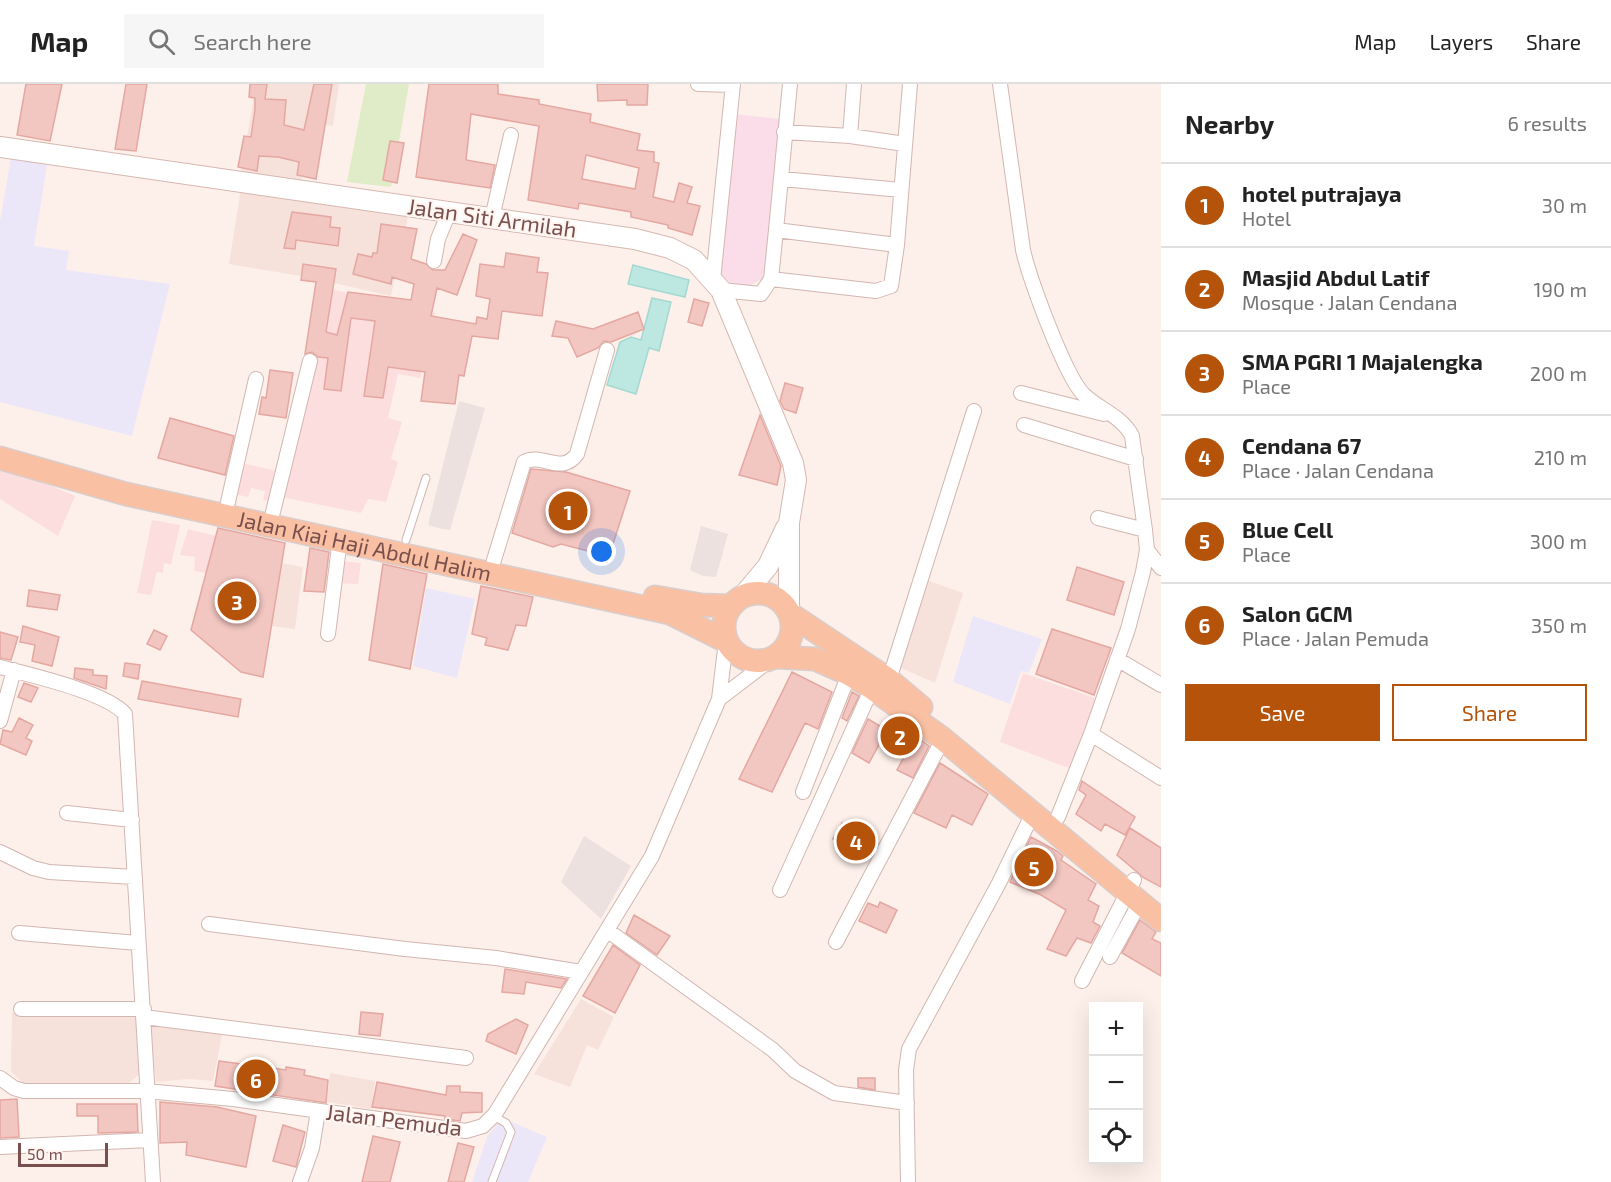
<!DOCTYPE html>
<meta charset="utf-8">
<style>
body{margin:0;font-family:"Exo 2",sans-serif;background:#f6f6f6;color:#222}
.controls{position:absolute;right:18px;bottom:18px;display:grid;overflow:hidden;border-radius:0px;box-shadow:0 6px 24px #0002}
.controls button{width:54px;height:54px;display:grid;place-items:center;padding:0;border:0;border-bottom:2px solid #e0e0e0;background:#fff;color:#222;font:30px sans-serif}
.scale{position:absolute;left:18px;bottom:15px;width:90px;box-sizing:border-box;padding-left:6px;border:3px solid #784f4c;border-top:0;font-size:16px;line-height:21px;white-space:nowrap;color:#784f4c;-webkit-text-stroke:4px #fff5f0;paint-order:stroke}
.you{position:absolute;left:602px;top:468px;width:21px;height:21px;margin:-15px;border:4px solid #fff;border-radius:50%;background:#1a73e8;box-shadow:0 0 0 9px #1a73e833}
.badge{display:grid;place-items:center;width:39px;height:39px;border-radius:50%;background:#b45309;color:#fff;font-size:20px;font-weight:700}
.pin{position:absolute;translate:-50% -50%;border:3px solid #fff;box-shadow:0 2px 6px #0006}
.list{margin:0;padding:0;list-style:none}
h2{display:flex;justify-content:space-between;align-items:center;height:78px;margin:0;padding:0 24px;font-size:26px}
h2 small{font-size:20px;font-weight:400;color:#767676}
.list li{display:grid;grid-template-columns:39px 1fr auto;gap:18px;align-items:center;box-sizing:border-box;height:84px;padding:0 24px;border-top:2px solid #e0e0e0}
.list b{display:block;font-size:22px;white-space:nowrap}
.list p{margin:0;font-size:20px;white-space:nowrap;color:#767676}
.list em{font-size:20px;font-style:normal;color:#767676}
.actions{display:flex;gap:12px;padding:18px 24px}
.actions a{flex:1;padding:14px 0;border:2px solid #b45309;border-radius:0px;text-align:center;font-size:21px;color:#b45309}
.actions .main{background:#b45309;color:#fff}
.icon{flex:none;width:33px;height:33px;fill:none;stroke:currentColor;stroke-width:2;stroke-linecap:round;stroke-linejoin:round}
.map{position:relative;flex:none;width:1161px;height:1098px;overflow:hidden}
header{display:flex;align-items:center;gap:36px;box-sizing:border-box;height:84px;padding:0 30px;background:#fff;border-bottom:2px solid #e0e0e0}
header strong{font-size:28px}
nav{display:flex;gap:33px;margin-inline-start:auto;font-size:21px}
.search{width:420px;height:54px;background:#f6f6f6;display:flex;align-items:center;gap:15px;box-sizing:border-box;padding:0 21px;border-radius:0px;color:#767676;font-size:22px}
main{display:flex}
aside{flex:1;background:#fff}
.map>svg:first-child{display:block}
.residential{fill:#f6e2db}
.commercial{fill:#fcdede}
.industrial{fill:#ece1df}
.education{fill:#ece6f9}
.medical{fill:#fadde9}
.green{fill:#e0ebc7}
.water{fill:#bde7e1;stroke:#a4d9d1;stroke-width:1.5}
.building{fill:#f2c6c1;stroke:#e5a7a1;stroke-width:1.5;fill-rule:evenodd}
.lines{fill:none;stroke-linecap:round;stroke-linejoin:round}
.service-casing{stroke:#d2b6b1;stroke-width:9}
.minor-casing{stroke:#d2b6b1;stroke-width:16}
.secondary-casing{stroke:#d7b7b1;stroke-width:22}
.primary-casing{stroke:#d9cecd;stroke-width:25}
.service{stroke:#fff;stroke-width:7}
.minor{stroke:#fff;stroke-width:14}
.secondary{stroke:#fff;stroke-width:20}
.primary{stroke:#fac0a3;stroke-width:22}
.labels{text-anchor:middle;stroke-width:4.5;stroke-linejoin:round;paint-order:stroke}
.street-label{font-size:22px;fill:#784f4c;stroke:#fff5f0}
</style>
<header>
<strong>Map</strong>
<div class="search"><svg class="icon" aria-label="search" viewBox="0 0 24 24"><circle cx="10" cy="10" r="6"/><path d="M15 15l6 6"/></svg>Search here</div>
<nav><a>Map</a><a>Layers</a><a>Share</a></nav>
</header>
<main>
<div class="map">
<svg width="1161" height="1098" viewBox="0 0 1161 1098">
<rect width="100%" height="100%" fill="#fdf0ea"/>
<path class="residential" d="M256,0H339L333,42L311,39L301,99L241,88Z
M241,104L408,132L391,212L307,193L229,180Z
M282,479L303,483L295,545L271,542Z
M926,496L963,509L935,599L899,583Z
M581,915L614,933L598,966L587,961L570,1003L534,990Z
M12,929L140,932V990L128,1000L23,999L11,987Z
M149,937L223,946L213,997L189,995L156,998Z
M330,989L375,997L371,1025L327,1018Z"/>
<path class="commercial" d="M326,204L435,229L420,294L398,290L388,334L402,338L391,375L398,378L386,418L368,415L361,429L281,413Z
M242,379L281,388L273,418L263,416L265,407L251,404L248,413L234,410Z
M0,380L75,412L58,452L0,415Z
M152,436L180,441L171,481L164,479L163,489L157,488L151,511L137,509Z
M188,445L216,452L206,489L194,487L195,473L180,471Z
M340,477L361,479L358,500L334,499Z
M1023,589L1095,614L1071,685L1000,658Z"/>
<path class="industrial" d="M459,317L485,324L450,446L442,445L428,441Z
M701,442L728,450L716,493L703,492L690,486Z
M584,752L631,782L601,835L561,798Z"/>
<path class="education" d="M11,74L47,81L34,162L69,167L66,186L170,200L132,352L0,318V137Z
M426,504L475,515L457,594L413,582Z
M973,532L1042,555L1029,589L1021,587L1010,620L953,598Z
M502,1034L547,1053L528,1098H472L487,1053Z"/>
<path class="medical" d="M735,30L779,35L777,94L766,193L739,207L720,189Z"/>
<path class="green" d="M366,0H409L391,103L347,98Z"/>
<path class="water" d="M633,181L689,196L685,213L628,200Z
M652,214L671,218L659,267L649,264L636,310L607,301L620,258L631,253L641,256Z"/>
<path class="building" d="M26,0H62L50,57L17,51Z
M126,0H147L136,67L115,65Z
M250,0H267L265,15L286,16L284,41L304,46L314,0H332L316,95L297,91L299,78L278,73L259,72L257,87L238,83L244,52L251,53L255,25V14L249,13Z
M429,0H498V10L539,16V20L591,30L590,38L640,50L637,66L654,68V78L659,79L653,113L674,118L679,99L692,103L687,119L700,122L692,151L668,144V141L631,133V128L579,119L578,125L528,116L539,42L471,30L466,76L495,81L490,104L416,93ZM586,71L639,84L635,105L582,95Z
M597,0H648L647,21H627V16L598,17Z
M390,57L404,59L397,99L383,96Z
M292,128L331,133L330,143L340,144L338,162L296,156L295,165L284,164Z
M381,140L417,145L411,175L426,180L433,186H445L463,150L477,156L457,211L437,204L431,232L476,240L477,233L487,235L490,215L476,212L480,180L504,183L506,169L539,174L537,188L548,189L542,232L502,227L498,255L472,252L464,292L459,291L455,320L421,317L425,288L388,283L383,314L364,312L375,237L351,234L341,307L324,305L328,274L318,273L312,268L305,270L316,198L301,196L303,180L336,185L326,248L337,251L348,208L411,216L414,200L392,193L391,200L353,190L358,170L372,173L373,169H377Z
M694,215L709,219L702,242L688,238Z
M638,228L644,245L611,258L604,257L598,264L577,273L568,254L552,252L556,237L593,245Z
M270,286L293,289L286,334L259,330L262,313L266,314Z
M785,299L803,304L796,329L784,325L780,317Z
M760,331L781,382L777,401L739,391Z
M170,334L234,352L225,391L158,374Z
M531,385L566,388L630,407L613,460L601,456L596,469L561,460L553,463L512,449Z
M218,444L285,459L263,593L241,588L191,546Z
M310,464L329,468L324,508L304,507Z
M383,480L427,490L410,585L369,576Z
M1077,483L1124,498L1114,531L1067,516Z
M481,502L533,513L526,542L516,541L508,566L485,561L487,554L472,550Z
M29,506L60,511L57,526L27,522Z
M23,542L59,553L52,582L32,577L35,561L20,558Z
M1052,545L1111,564L1094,611L1036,590Z
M154,546L167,552L160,566L147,560Z
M0,548L18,553L11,576L0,574Z
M125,579L140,581L138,595L123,592Z
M75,584L93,586V591L107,592L106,605L74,594Z
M792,588L832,608L818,645L805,639L772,708L739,695Z
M142,597L241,615L238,633L138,615Z
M24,599L38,604L31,618L18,613Z
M852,608L859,612L847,637L842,634Z
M19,634L33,641L26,654L32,657L26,671L0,660L3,646L12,648Z
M868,635L888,647L894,636L929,662L913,694L897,686L905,671L880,659L869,679L852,669Z
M940,679L988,710L972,741L952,731L946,744L914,729Z
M1082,697L1135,733L1125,751L1105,740L1101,747L1076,730L1086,711L1079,706Z
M842,739L878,759L869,773L833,755Z
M1130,744L1161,764V803L1144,794L1117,771Z
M1031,753L1057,767L1063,772L1061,776L1096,800L1088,816L1099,822L1093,838L1100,842L1091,859L1077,854L1066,872L1047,865L1066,826L1041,811L1010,798Z
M880,818L897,826L886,849L859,837L868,819L878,823Z
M634,831L670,852L657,871L626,849Z
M1140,836L1156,848L1152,855L1161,859V892L1122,869Z
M613,861L640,881L615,929L583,912Z
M505,885L567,895L561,904L526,898L524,910L502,908Z
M361,928L383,930L380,952L359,950Z
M516,935L528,941L516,970L486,957L488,950Z
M219,977L286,986V983L305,986L304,991L328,996L326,1019L215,1002Z
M858,994H875V1006L858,1003Z
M377,998L446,1011L447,1002H460V1008L482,1009V1028L462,1029L460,1037L445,1035V1032L372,1023Z
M17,1015L19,1053L0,1054V1016Z
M160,1018L217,1023L256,1032L246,1083L186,1071L187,1058L160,1059Z
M77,1020H137L138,1048L98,1049V1032H77Z
M283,1041L305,1048L296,1083L273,1077Z
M373,1052L400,1058L390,1098H362Z
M458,1059L474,1063L464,1098H448Z"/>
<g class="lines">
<g class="service-casing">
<path id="service" d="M406,456L426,394
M492,1098L511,1048L506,1039L493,1032"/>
</g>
<g class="minor-casing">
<path id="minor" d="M698,0L733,1
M854,0L850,52L905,60
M1000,0L1023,166C1030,196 1064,289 1083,310C1098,325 1122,332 1132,352L1145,446L1147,466L1143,488L1128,545L1091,650L1058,733
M784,48L850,52
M782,95L901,106
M492,134L511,51
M776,146L790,0
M434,177L438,155L449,128
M771,195L776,146L897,161
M713,196L733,0
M721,206L761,210L771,195L876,207L891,202L897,161L910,0
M1021,309L1104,330
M1024,341L1136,375
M228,418L256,295
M273,428L310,277
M1098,434L1145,446
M1147,466L1161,484
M494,476L524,378C543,368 561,392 577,370L607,266
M328,550L340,455
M1117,575L1161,601
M0,583C30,591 106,608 125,630L153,1098
M889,596L974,327
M719,615L769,577
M0,637L14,586
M1091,650L1161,694
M803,708L849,590
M67,729L132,736
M0,768L33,784L49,788L135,793
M780,806L872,604
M209,840L405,865L496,874L581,888
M607,846L773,966L795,987L834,1009L907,1019
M19,849L138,859
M836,858L943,655
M1110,873L1139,820
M1082,897L1134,796
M21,925H144
M144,933L466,974
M0,994L14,1004L24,1007H146L233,1015L466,1047L483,1042L495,1030L652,772L719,615L726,557
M0,1063L149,1056
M300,1098L312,1064L318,1027
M908,1098L906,986L909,965L999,799L1032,731"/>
</g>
<g class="secondary-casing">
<path id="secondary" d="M0,63L635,155L670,164L694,176L721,206L793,379L796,396L789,439V527
M743,512L768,482L786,444"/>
</g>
<g class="primary-casing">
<g id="primary">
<path id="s1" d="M0,374L126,410L670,529L726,557"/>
<circle cx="758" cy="543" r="34"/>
<path d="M655,513L701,521L731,522"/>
<path d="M790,530L889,596L921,623"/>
<path d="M777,573L815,575L849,590L872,604L943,655L1161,836"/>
</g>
</g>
<use href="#service" class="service"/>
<use href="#minor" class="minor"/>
<use href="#secondary" class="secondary"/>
<use href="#primary" class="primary"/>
</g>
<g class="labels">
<g class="street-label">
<text transform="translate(492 134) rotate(8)" y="8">Jalan Siti Armilah</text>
<text dy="8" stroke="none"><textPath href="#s1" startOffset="375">Jalan Kiai Haji Abdul Halim</textPath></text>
<text transform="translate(394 1036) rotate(7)" y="8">Jalan Pemuda</text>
</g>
</g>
</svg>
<div class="controls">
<button>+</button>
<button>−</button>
<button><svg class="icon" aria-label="locate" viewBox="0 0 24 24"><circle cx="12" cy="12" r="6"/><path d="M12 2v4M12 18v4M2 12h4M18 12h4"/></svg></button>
</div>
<div class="scale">50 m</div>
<div class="you"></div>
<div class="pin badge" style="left:568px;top:427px">1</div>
<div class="pin badge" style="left:900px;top:652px">2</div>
<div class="pin badge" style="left:237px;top:517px">3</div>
<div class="pin badge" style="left:856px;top:757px">4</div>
<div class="pin badge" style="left:1034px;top:783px">5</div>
<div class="pin badge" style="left:256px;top:995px">6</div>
</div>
<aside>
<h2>Nearby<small>6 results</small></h2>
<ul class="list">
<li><span class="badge">1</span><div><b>hotel putrajaya</b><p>Hotel</p></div><em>30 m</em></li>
<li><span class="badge">2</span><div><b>Masjid Abdul Latif</b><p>Mosque · Jalan Cendana</p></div><em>190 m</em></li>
<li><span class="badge">3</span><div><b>SMA PGRI 1 Majalengka</b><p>Place</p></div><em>200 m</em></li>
<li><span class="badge">4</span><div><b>Cendana 67</b><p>Place · Jalan Cendana</p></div><em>210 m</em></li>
<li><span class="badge">5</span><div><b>Blue Cell</b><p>Place</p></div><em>300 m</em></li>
<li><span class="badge">6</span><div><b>Salon GCM</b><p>Place · Jalan Pemuda</p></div><em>350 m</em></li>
</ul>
<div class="actions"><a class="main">Save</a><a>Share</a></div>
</aside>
</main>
